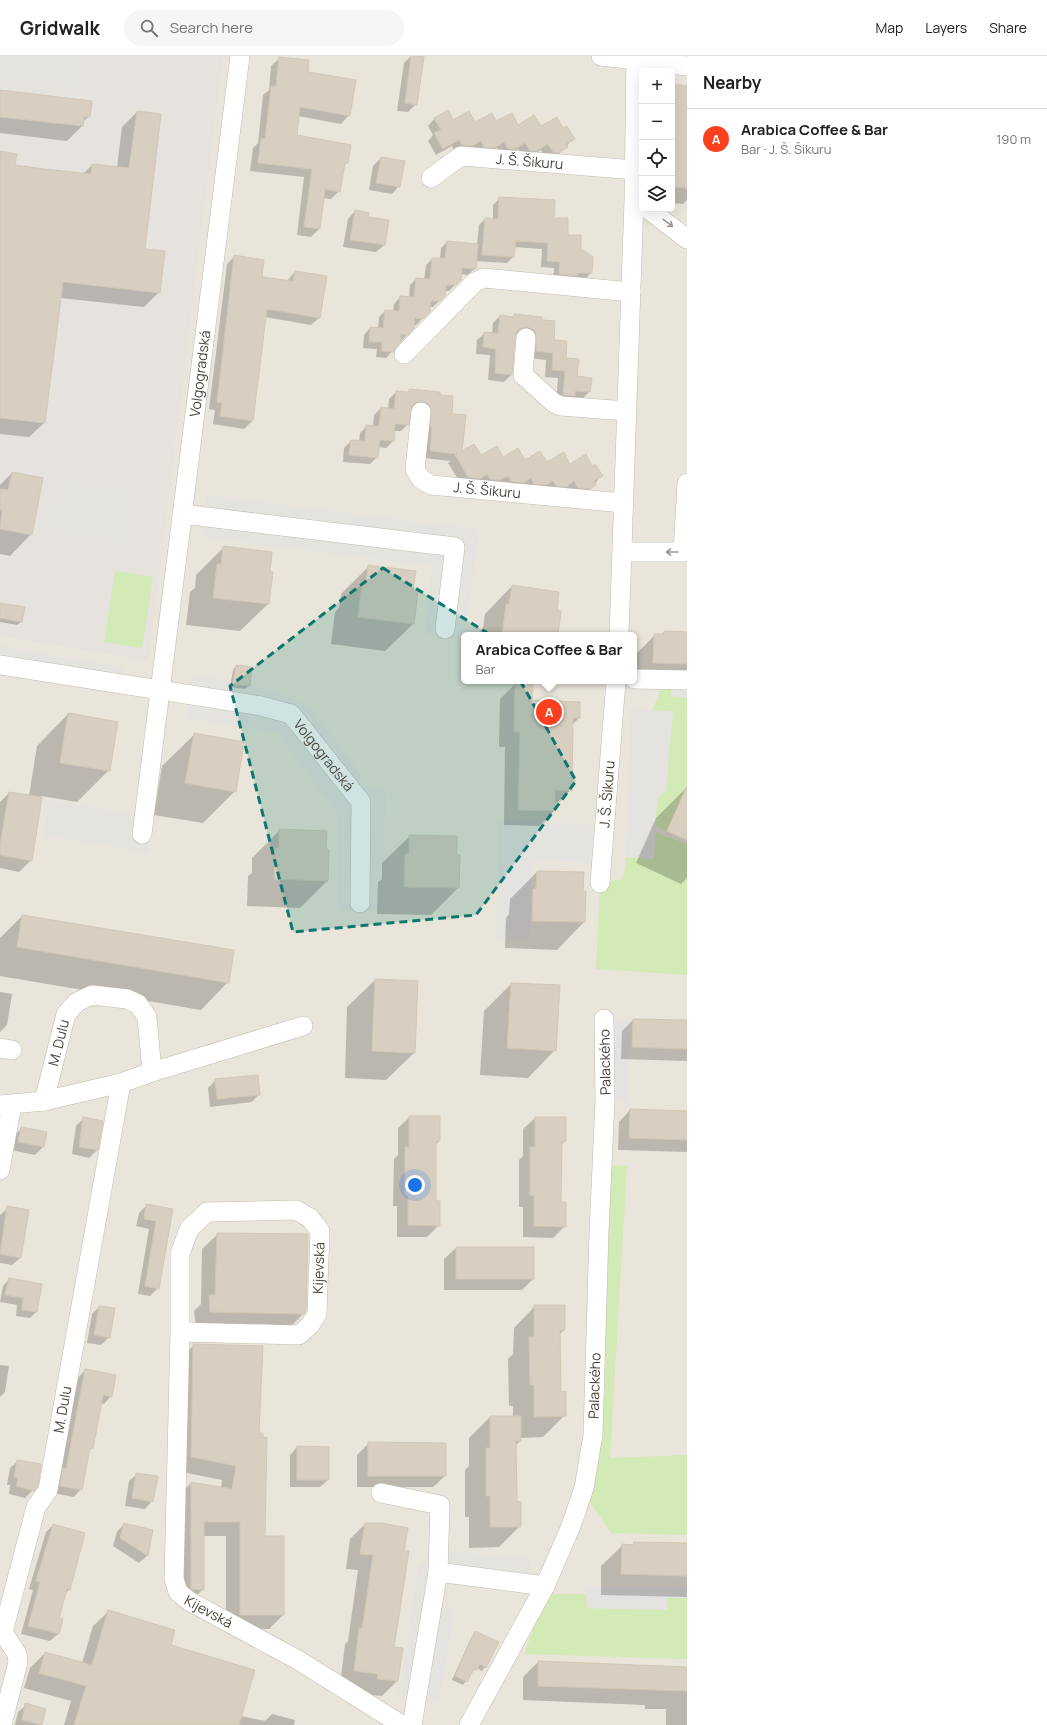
<!DOCTYPE html>
<meta charset="utf-8">
<style>
body{margin:0;font-family:Manrope,sans-serif;background:#f6f6f6;color:#202124}
.controls{position:absolute;right:12px;top:12px;display:grid;overflow:hidden;border-radius:6px;box-shadow:0 4px 16px #0002}
.controls button{width:36px;height:36px;display:grid;place-items:center;padding:0;border:0;border-bottom:1px solid #e0e0e0;background:#fff;color:#202124;font:20px sans-serif}
.you{position:absolute;left:415px;top:1129px;width:14px;height:14px;margin:-10px;border:3px solid #fff;border-radius:50%;background:#1a73e8;box-shadow:0 0 0 6px #1a73e833}
.badge{display:grid;place-items:center;width:26px;height:26px;border-radius:50%;background:#fc3f1d;color:#fff;font-size:13px;font-weight:700}
.pin{position:absolute;translate:-50% -50%;border:2px solid #fff;box-shadow:0 1px 4px #0006}
.popup{position:absolute;left:461px;top:576px;width:176px;height:52px;box-sizing:border-box;display:grid;place-content:center;border-radius:6px;background:#fff;filter:drop-shadow(0 1px 3px #0005);font-size:13px;white-space:nowrap;color:#757577}
.popup b{font-size:15px;color:#202124}
.popup::after{content:'';position:absolute;left:50%;top:100%;margin-left:-8px;border:8px solid transparent;border-top-color:#fff}
.list{margin:0;padding:0;list-style:none}
h2{display:flex;justify-content:space-between;align-items:center;height:52px;margin:0;padding:0 16px;font-size:17px}
h2 small{font-size:13px;font-weight:400;color:#757577}
.list li{display:grid;grid-template-columns:26px 1fr auto;gap:12px;align-items:center;box-sizing:border-box;height:60px;padding:0 16px;border-top:1px solid #e0e0e0}
.list b{display:block;font-size:15px;white-space:nowrap}
.list p{margin:0;font-size:13px;white-space:nowrap;color:#757577}
.list em{font-size:13px;font-style:normal;color:#757577}
.icon{flex:none;width:22px;height:22px;fill:none;stroke:currentColor;stroke-width:2;stroke-linecap:round;stroke-linejoin:round}
.map{position:relative;flex:none;width:687px;height:1669px;overflow:hidden}
header{display:flex;align-items:center;gap:24px;box-sizing:border-box;height:56px;padding:0 20px;background:#fff;border-bottom:1px solid #e0e0e0}
header strong{font-size:19px}
nav{display:flex;gap:22px;margin-inline-start:auto;font-size:14px}
.search{width:280px;height:36px;background:#f6f6f6;display:flex;align-items:center;gap:10px;box-sizing:border-box;padding:0 14px;border-radius:22px;color:#757577;font-size:15px}
main{display:flex}
aside{flex:1;background:#fff}
.map>svg:first-child{display:block}
.residential{fill:#eae5da;fill-rule:evenodd}
.industrial{fill:#e6e2dd}
.green{fill:#d2eab5}
.parking{fill:#e5e3e0}
.shadow{fill:#0003}
.building{fill:#d8cfc1;stroke:#d3c7b4}
.lines{fill:none;stroke-linecap:round;stroke-linejoin:round}
.street-casing{stroke:#c2bbae;stroke-width:20}
.street{stroke:#fff;stroke-width:19}
.oneway{stroke:#9c9892}
.marked{fill:#0f766e;fill-opacity:0.2;stroke:#0f766e;stroke-width:3;stroke-dasharray:8 5;stroke-linejoin:round}
.labels{text-anchor:middle;stroke-width:3;stroke-linejoin:round;paint-order:stroke}
.street-label{font-size:14px;fill:#4b4439;stroke:#fff}
</style>
<header>
<strong>Gridwalk</strong>
<div class="search"><svg class="icon" aria-label="search" viewBox="0 0 24 24"><circle cx="10" cy="10" r="6"/><path d="M15 15l6 6"/></svg>Search here</div>
<nav><a>Map</a><a>Layers</a><a>Share</a></nav>
</header>
<main>
<div class="map">
<svg width="687" height="1669" viewBox="0 0 687 1669">
<rect width="100%" height="100%" fill="#f6f3ec"/>
<path class="residential" d="M224,0H687V1669H0V581L149,605ZM642,15H672V153H642ZM464,579H634V625H464Z"/>
<path class="industrial" d="M0,0H224L149,605L0,581Z"/>
<path class="green" d="M115,515L153,521L142,592L104,586Z
M671,631L687,640V730L667,775L655,770L657,742L666,735L652,655L660,635Z
M655,776L687,788V919L596,913L600,827L623,823L626,801L654,803Z
M608,1109L627,1110L610,1402L687,1399V1479L611,1477L587,1442L598,1410L605,1336Z
M553,1538H586L587,1552L667,1554L666,1542H687V1603L525,1598C531,1576 539,1556 553,1538Z"/>
<path class="parking" d="M0,0H98L94,28L0,17Z
M64,424L146,439L139,488L57,472Z
M207,439L479,474L464,583L425,577L432,510L204,481Z
M0,590L124,611L119,639L0,620Z
M670,612H687V642L671,641Z
M192,619L260,631L311,651L357,714L363,730L386,733L381,855L338,854V758L277,676L186,662Z
M631,654L673,655L666,735L657,742L654,803L626,801Z
M49,744L153,761L148,797L44,780Z
M499,765L593,768L592,807L532,805L529,884L496,883Z
M609,964L630,965L627,1046L605,1045Z
M440,1494L530,1503L526,1536L445,1526L443,1547L453,1560L439,1647L398,1639L420,1506L440,1509Z
M585,1530H687V1542H667V1554L587,1552Z"/>
<path class="shadow" d="M411,0H418L416,48L408,56L397,55L404,7Z
M280,2L307,17L349,59L341,68L298,60L295,80L347,107L343,111L339,135L331,143L323,142L319,173L311,181L297,179L304,121L250,115L253,92L258,87L263,39L269,34L271,10Z
M672,29L687,31V144L683,148L672,147Z
M0,35L89,60L82,67V70L67,85L0,77Z
M137,56L144,194L159,236L144,251L60,242L44,367L29,381L0,378V96L14,110L83,118L92,109L117,111L122,71Z
M447,56L453,66L475,67H496L563,74L573,83L560,97L550,103H546L541,94L528,101H523L518,93L507,100L501,99L497,92L487,98L477,97L474,91L465,96H455L452,90L436,99L428,85L433,79L428,70L434,63Z
M381,102L399,130L392,138L369,134L373,110Z
M500,142L553,163L580,193L592,201L591,217L585,223L553,224L554,212L541,211L542,193L514,191L513,201L507,207L475,205V212L468,219L461,218L460,224L449,235H445L444,240L433,251H430L429,255L416,269H413V272L386,302L376,301L377,293L363,292L364,279L370,272L378,273L379,261L385,255L393,256L394,248L400,241L409,242L410,229L416,223L424,224L426,209L432,203H440L441,192L447,186L477,189L479,169L485,163H493V149Z
M355,155L367,162L384,189L376,196L343,191L348,163Z
M235,200L261,221L287,225L295,216L319,262L311,269L265,261L252,365L244,373L213,368L215,354L209,353L227,208Z
M514,259L541,264L576,321L589,336L582,343L556,346L558,322L545,321L546,304L529,302L519,278L515,279L511,319L504,326L488,324L490,299L476,298L477,284L485,277L492,278L493,267L500,260L512,261Z
M410,334L439,339L450,359L461,396L481,401L592,411L601,420L588,436L571,438L567,432L558,437L528,434L524,428L515,433L504,432L501,426L493,431L461,428L448,407L451,405L423,402L414,352H410L408,368L401,375H394L393,385L386,392L378,391L377,401L370,408L343,406L344,392L351,385L359,386L360,377L367,370L373,371L374,359L381,352L388,353L389,343L396,336L407,337Z
M12,417L31,478L10,500L0,498V429Z
M224,491L268,516H272L268,548L240,575L186,569L190,536L195,532L196,519Z
M369,510L412,535L413,568L385,595L331,588L335,556L339,552L341,538Z
M512,530L556,555L557,579H478L479,576L483,572L485,558Z
M0,547L23,552L21,566L17,569L0,566Z
M664,576L687,577V630L634,625V600L655,579H661Z
M236,610L249,630L245,633L230,631L233,614Z
M515,628L531,645L579,662L572,669L571,734L554,749V755L539,770L504,769L505,691H499L500,643Z
M68,658L109,714L77,746L41,740L31,804L19,816L0,812V746L9,737L29,740L37,690Z
M194,679L235,735L203,767L154,759L162,710Z
M687,731V822L681,828L636,807L656,762Z
M280,774L325,794L327,825L300,852L247,850L248,820L252,817V802Z
M410,780L456,800L458,832L431,859L377,858L378,826L382,823V807Z
M537,816L585,836L584,866L557,894L505,892L506,862L509,858L510,843Z
M22,860L228,926L201,954L0,920V882Z
M375,924L417,926L414,997L386,1024L345,1022L347,951Z
M511,928L555,994L528,1022L480,1019L484,955Z
M0,936L12,938L7,969L0,976Z
M633,964L687,965V1005L621,1003L622,975Z
M216,1024L259,1038L252,1046L210,1051L208,1032Z
M630,1054L687,1056V1096L618,1094L619,1066Z
M410,1061L439,1085L435,1089V1146L439,1169L427,1181H397V1150H393L394,1103L398,1099V1072Z
M84,1062L97,1094L89,1102L72,1098L76,1070Z
M535,1062L565,1085L561,1089L560,1147L565,1170L553,1182L523,1181V1151H519V1104L523,1100V1073Z
M22,1072L43,1091L35,1099L11,1094L14,1080Z
M147,1149L172,1154L158,1232L150,1240L138,1238L149,1173L136,1170L139,1157Z
M8,1152L20,1202L12,1209L0,1207V1159Z
M218,1178L303,1258L288,1273L196,1271L194,1255L201,1248L202,1193Z
M456,1192H533V1223L522,1234H444V1203Z
M9,1223L36,1256L30,1262L16,1260L17,1249L0,1246L3,1230Z
M535,1250L564,1274L559,1279L560,1337L565,1359L543,1381L520,1382V1385L515,1390L516,1446L520,1470L499,1491L469,1492V1461H465V1414L469,1410V1382L490,1361H513V1350H509L508,1303L513,1298L514,1272Z
M99,1251L109,1281L101,1289L87,1287L92,1258Z
M194,1289L258,1378L264,1481L283,1559L269,1573H226V1480H203V1533L189,1548L178,1547L177,1441L191,1427L221,1432L222,1424L177,1415L179,1304Z
M0,1309L9,1310L5,1336L0,1341Z
M85,1314L111,1340L104,1348L101,1347L92,1392L88,1396L81,1433L74,1441L53,1437L78,1322Z
M369,1387L445,1420L433,1431H357V1399Z
M297,1391L328,1424L320,1431H290V1399Z
M18,1405L33,1434L25,1442L9,1438L10,1429H7L10,1412Z
M137,1418L152,1445L145,1453L125,1450L129,1425Z
M124,1468L152,1475L147,1500L139,1507L113,1490L117,1476Z
M365,1468L406,1473L392,1592L397,1625L382,1640L362,1638L363,1633L340,1630L345,1588L348,1585L358,1514L346,1513L350,1483Z
M53,1469L84,1477L69,1534L65,1538L58,1563V1578L50,1585L21,1578L33,1534L29,1533L46,1476Z
M634,1487L687,1488V1541L601,1539V1510L623,1489H632Z
M109,1555L170,1590L241,1660L265,1665L272,1658L295,1664L294,1669H64L71,1645L24,1632L30,1612L45,1597L82,1607L93,1570Z
M476,1576L485,1611L482,1615L477,1612L471,1617L463,1629L452,1624L472,1580Z
M538,1606L687,1612V1669H666V1653H645V1649L523,1644V1621Z
M26,1649L41,1668V1669H15L18,1656Z"/>
<path class="building" d="M411,0H424L417,49L405,47Z
M279,1L309,4L308,16L356,24L350,60L300,51L297,79L351,89L348,107H345L340,136L325,133L320,173L304,171L312,113L258,107L261,82L265,83L271,30H276Z
M672,28L687,30V132L672,131Z
M0,34L92,45L90,61H84L83,70L0,61Z
M448,54L453,64L469,55L475,66L492,57L496,65L512,57L518,69L534,59L541,70L557,61L563,72L567,70L575,83L566,88L568,91L558,97L553,96L548,88L536,95H530L525,87L515,93H508L504,86L495,92L484,91L481,85L472,90L462,89L459,84L443,93L434,77L441,74L434,62Z
M137,55L161,58L145,193L165,195L160,237L63,226L45,367L0,362V95L17,98L15,109L44,113L91,118L92,108L129,112Z
M381,101L405,105L400,131L376,127Z
M499,141L555,144L554,162H568V179H581V192L593,201L592,217H577V220L559,218L560,206L547,205L548,187L516,185L514,201L482,199L485,162L498,163Z
M355,154L369,157L368,161L389,164L385,189L350,184Z
M447,185L478,188L476,213L462,212L461,224L456,229H446L445,240L440,245H431L430,256L423,263L415,262L414,272L408,279L401,278V286L393,296L382,295V286H369L370,271L383,272L385,254L399,255L400,240L414,241L416,222L430,223L432,202H445Z
M234,199L264,204L262,221L293,225L295,215L327,220L320,262L267,253L253,365L220,360L222,347L217,346Z
M514,258L542,261V264L555,265L554,284L567,285L566,302L579,303L577,320L592,322L590,336L575,335V340L563,339L565,315L552,314L553,297L536,295V278L533,273L527,271L521,272L517,275L515,281L512,319L495,317L496,293L483,291L484,276L498,277L500,259L513,261Z
M409,333L440,336V339L453,340L452,358L466,359L462,395L474,388L481,399L497,390L503,401L518,392L525,404L540,395L547,406L564,396L570,408L586,398L592,410L595,408L603,420L594,425L596,429L590,433L578,432L574,425L566,431L556,430L553,425L546,429L534,428L531,422L523,427L511,425L508,420L500,424L490,423L487,418L480,423L468,421L455,399L457,398L430,395L432,371H430L431,352L427,347L422,345L416,346L412,350L409,369L395,368L394,385L380,384L378,402L349,399L351,384L365,385L366,369L379,370L381,351L394,353L396,335L409,336Z
M12,416L43,422L32,479L0,473L2,454H0V433L8,434Z
M223,490L272,496L270,515L273,516L269,548L213,542L217,508H221Z
M368,509L416,515L413,534L418,535L414,568L358,561L362,528H366Z
M512,529L559,536L557,554L561,555L558,579H502L506,548H509Z
M0,547L25,551L22,566L0,562Z
M664,575L687,576V608L653,607L654,578H664Z
M236,609L252,611L250,630L233,628Z
M515,627H533L532,644L580,646V662H573L572,735L555,734V755L518,754L520,676H514Z
M68,657L118,666L110,715L60,707Z
M194,677L244,686L236,736L185,727Z
M687,730V784L667,775Z
M9,736L42,741L32,805L0,799V789Z
M279,773L327,775L326,793L329,794L328,825L274,823L275,792H279Z
M409,779L457,780V799H460L459,832L404,831L405,798H409Z
M537,815L584,816L583,835H586L585,866L532,865L533,833H536Z
M22,859L234,894L229,927L17,891Z
M375,923L418,925L415,997L372,995Z
M511,927L560,929L556,995L507,992Z
M633,963L687,964V993L632,991Z
M258,1019L260,1039L217,1043L215,1023Z
M630,1053L687,1055V1084L629,1082Z
M409,1060H440V1085H436V1145H440V1170L408,1169V1139H405V1091H409Z
M83,1061L103,1065L98,1094L79,1091Z
M535,1061H566V1085H562L561,1146H566V1171L534,1170V1139L530,1140V1091H535Z
M21,1071L47,1076L44,1091L18,1086Z
M146,1148L173,1153L159,1233L145,1230L156,1165L144,1163Z
M7,1150L29,1154L21,1202L0,1198Z
M217,1177L308,1178L306,1255L304,1258L210,1256L209,1239H215Z
M456,1191H534V1223H456Z
M9,1222L42,1228L37,1256L22,1254L23,1242L5,1239Z
M534,1249H565V1274H560L561,1336L566,1335V1360L534,1361V1329H530L529,1281H534Z
M99,1250L115,1252L110,1282L94,1279Z
M193,1288L263,1290L259,1377H263V1381L267,1382L265,1480H284V1559H240V1466H204V1534L191,1533V1426L232,1433L236,1410L191,1401Z
M85,1313L116,1319L112,1341L103,1339L93,1393L90,1392L82,1434L60,1430L63,1412L66,1413Z
M490,1360H521V1385H516L517,1445L521,1446V1471H490V1440H486V1392H490Z
M368,1386L446,1387V1420H368Z
M297,1390L329,1391V1424H297Z
M17,1404L41,1408L38,1430L34,1435L16,1430L18,1422L14,1421Z
M136,1417L158,1420L153,1446L132,1442Z
M124,1467L153,1474L148,1500L120,1482Z
M365,1467H381L408,1472L404,1495H409L394,1591L403,1592L398,1625L377,1623L378,1618L354,1615L359,1572L362,1573L373,1499L360,1498Z
M53,1468L85,1477L70,1534L67,1533L59,1562L63,1563L59,1578L28,1570L40,1526L36,1525Z
M634,1486L687,1487V1520L621,1518L622,1488L633,1489Z
M108,1554L175,1574L171,1589L255,1614L239,1669H74L86,1630L39,1617L45,1596L92,1609Z
M475,1575L499,1586L486,1612L480,1608L477,1614L474,1613L467,1626L455,1620Z
M538,1605L687,1611V1635L538,1630Z
M25,1647L46,1653L42,1669L22,1664Z"/>
<g class="lines">
<g class="street-casing">
<g id="street">
<path d="M601,0L687,10"/>
<path id="s1" d="M431,122L461,100L635,114"/>
<path d="M648,153L687,183"/>
<path d="M526,282L523,319L554,347L561,350L626,355"/>
<path d="M404,298L475,226L484,222L631,236"/>
<path id="s2" d="M421,356L415,413L421,423L431,429L623,447"/>
<path d="M182,458L455,491L445,573"/>
<path d="M622,496H683L687,427"/>
<path d="M619,579L634,144L636,0"/>
<path id="s3" d="M0,609L261,650L291,658L361,746L360,847"/>
<path d="M634,623L687,624"/>
<path id="s4" d="M142,778L240,0"/>
<path id="s5" d="M600,827L616,625"/>
<path d="M0,992L12,994"/>
<path id="s6" d="M44,1045L66,958L77,946L92,939L127,943L138,948L147,961L152,1016"/>
<path d="M0,1049L44,1045L121,1027L152,1016L303,970"/>
<path d="M0,1114L12,1048"/>
<path id="s7" d="M180,1276L299,1279L310,1269L317,1258L320,1175L310,1162L296,1154L207,1156L189,1173L180,1198V1276L174,1523L178,1536L189,1545L298,1604L402,1669"/>
<path d="M381,1437L440,1449L438,1516L412,1669"/>
<path d="M438,1516L545,1530"/>
<path id="s8" d="M2,1669L18,1606L17,1598L3,1576L36,1451L48,1434L121,1027"/>
<path id="s9" d="M469,1669L545,1530L571,1470L584,1432L593,1379L599,1176L605,1045L604,963"/>
</g>
</g>
<use href="#street" class="street"/>
</g>
<defs><path id="oneway-shaft" d="M-6 0H5M1.5-3L5.5 0L1.5 3" fill="none" stroke-width="1.6" stroke-linecap="round" stroke-linejoin="round"/></defs>
<g class="oneway">
<use href="#oneway-shaft" transform="translate(668 167) rotate(36)"/>
<use href="#oneway-shaft" transform="translate(672 496) rotate(-180)"/>
</g>
<path class="marked" d="M383,512L497,583L576,725L476,859L293,876L230,630Z"/>
<g class="labels">
<g class="street-label">
<text dy="5" stroke="none"><textPath href="#s1" startOffset="106">J. Š. Šikuru</textPath></text>
<text dy="5" stroke="none"><textPath href="#s4" startOffset="464">Volgogradská</textPath></text>
<text dy="5" stroke="none"><textPath href="#s2" startOffset="137">J. Š. Šikuru</textPath></text>
<text dy="5" stroke="none"><textPath href="#s3" startOffset="348">Volgogradská</textPath></text>
<text dy="5" stroke="none"><textPath href="#s5" startOffset="89">J. Š. Šikuru</textPath></text>
<text dy="5" stroke="none"><textPath href="#s6" startOffset="60">M. Dulu</textPath></text>
<text transform="translate(605 1006) rotate(-91)" y="5">Palackého</text>
<text dy="5" stroke="none"><textPath href="#s7" startOffset="193">Kijevská</textPath></text>
<text dy="5" stroke="none"><textPath href="#s9" startOffset="367">Palackého</textPath></text>
<text dy="5" stroke="none"><textPath href="#s8" startOffset="331">M. Dulu</textPath></text>
<text dy="5" stroke="none"><textPath href="#s7" startOffset="778">Kijevská</textPath></text>
</g>
</g>
</svg>
<div class="controls">
<button>+</button>
<button>−</button>
<button><svg class="icon" aria-label="locate" viewBox="0 0 24 24"><circle cx="12" cy="12" r="6"/><path d="M12 2v4M12 18v4M2 12h4M18 12h4"/></svg></button>
<button><svg class="icon" aria-label="layers" viewBox="0 0 24 24"><path d="M12 4l9 5-9 5-9-5zM3 14l9 5 9-5"/></svg></button>
</div>
<div class="you"></div>
<div class="pin badge" style="left:549px;top:656px">A</div>
<div class="popup"><b>Arabica Coffee &amp; Bar</b>Bar</div>
</div>
<aside>
<h2>Nearby<small></small></h2>
<ul class="list">
<li><span class="badge">A</span><div><b>Arabica Coffee &amp; Bar</b><p>Bar · J. Š. Šikuru</p></div><em>190 m</em></li>
</ul>
</aside>
</main>
